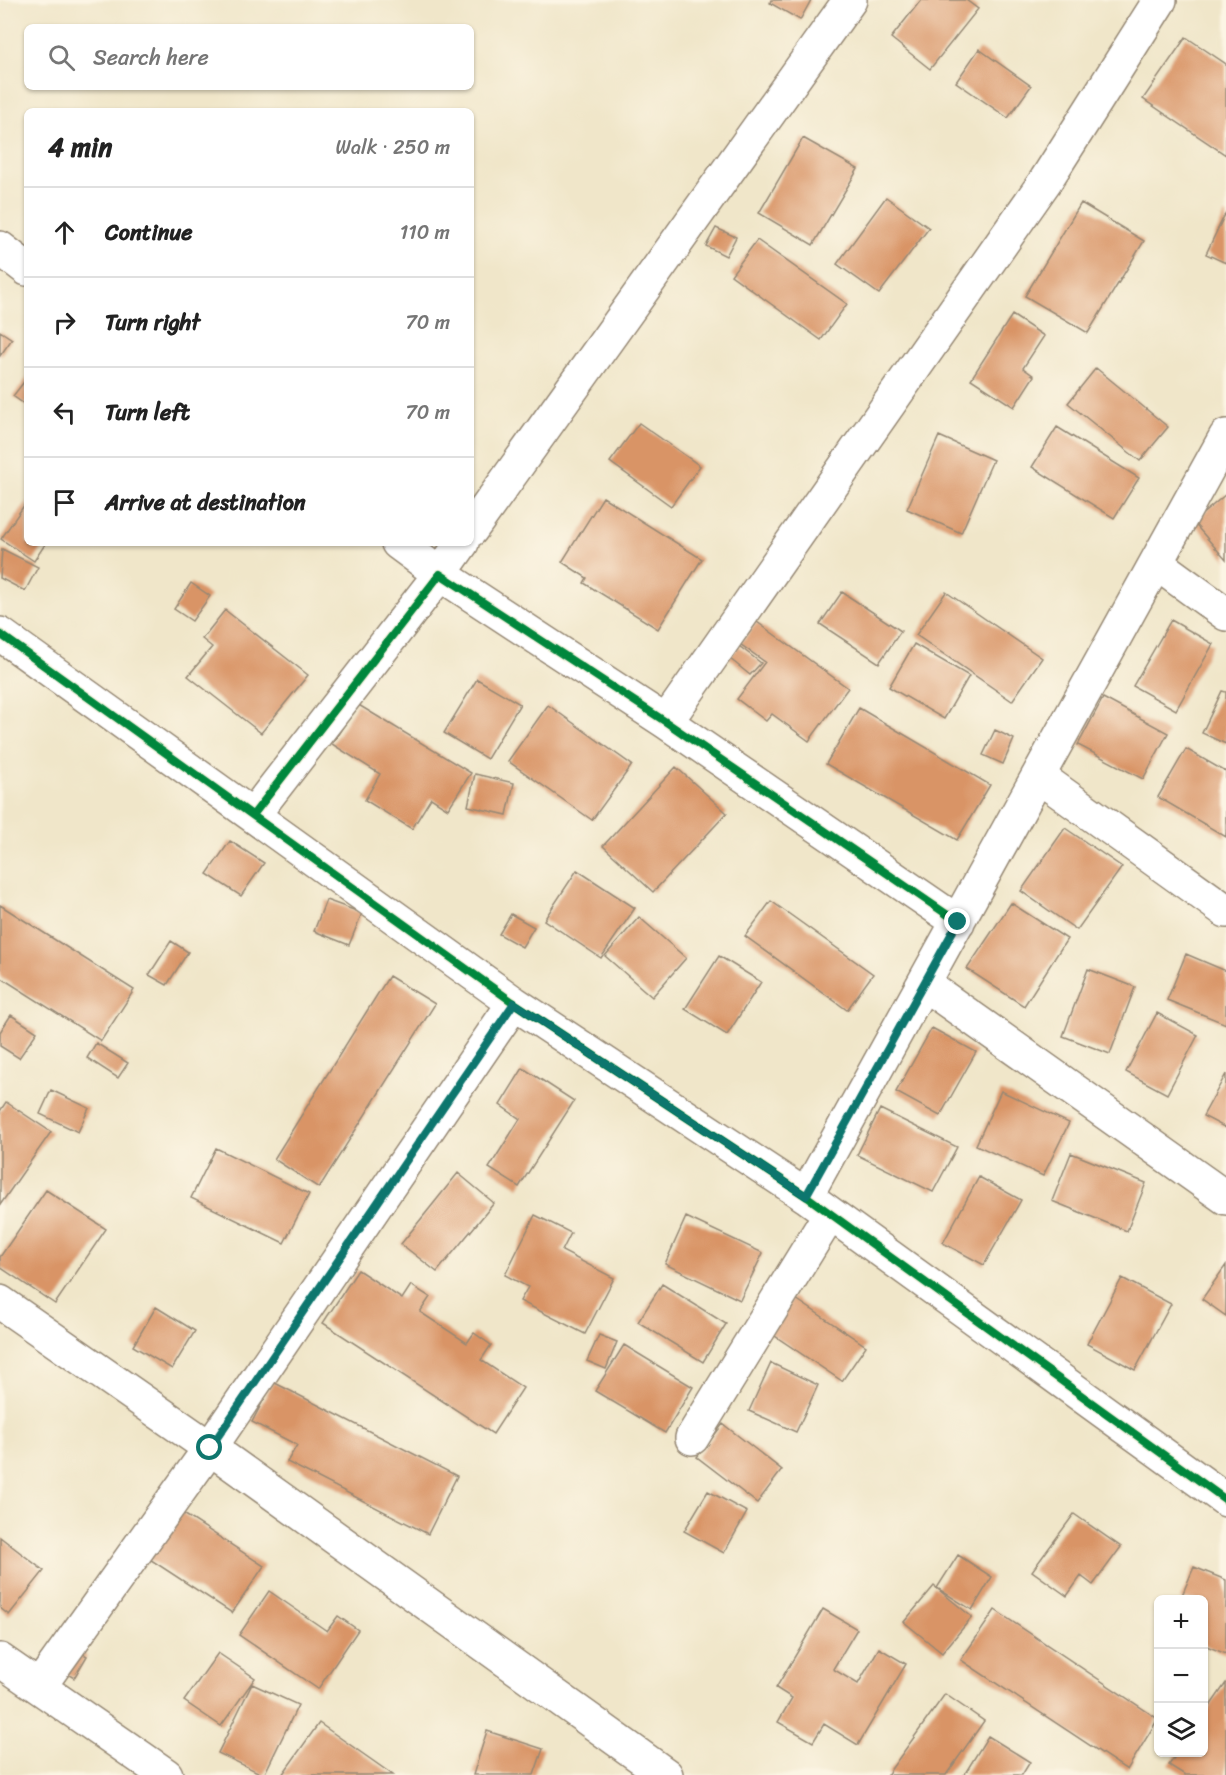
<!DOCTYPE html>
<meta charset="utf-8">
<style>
body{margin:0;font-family:Sriracha,sans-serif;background:#f6f6f6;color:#222}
.controls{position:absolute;right:18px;bottom:18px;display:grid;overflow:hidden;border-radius:9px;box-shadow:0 2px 4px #0004}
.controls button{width:54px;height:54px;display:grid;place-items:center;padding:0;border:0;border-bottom:2px solid #e0e0e0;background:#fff;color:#222;font:30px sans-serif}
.stop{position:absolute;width:18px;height:18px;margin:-14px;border:4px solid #0f766e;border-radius:50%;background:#fff}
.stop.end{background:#0f766e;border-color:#fff;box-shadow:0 2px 6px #0008}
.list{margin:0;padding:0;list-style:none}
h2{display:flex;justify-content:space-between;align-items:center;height:78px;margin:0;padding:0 24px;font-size:26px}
h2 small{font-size:20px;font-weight:400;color:#767676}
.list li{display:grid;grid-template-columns:39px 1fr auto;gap:18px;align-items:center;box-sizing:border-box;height:90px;padding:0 24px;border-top:2px solid #e0e0e0}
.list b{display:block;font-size:22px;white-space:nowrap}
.list em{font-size:20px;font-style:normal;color:#767676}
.icon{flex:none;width:33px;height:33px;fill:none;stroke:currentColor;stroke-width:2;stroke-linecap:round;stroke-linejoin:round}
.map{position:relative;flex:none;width:1226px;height:1775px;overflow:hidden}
.search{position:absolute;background:#fff;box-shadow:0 2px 4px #0004;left:24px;top:24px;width:450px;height:66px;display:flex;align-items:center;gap:15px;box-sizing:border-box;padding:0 21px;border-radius:9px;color:#767676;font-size:22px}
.panel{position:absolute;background:#fff;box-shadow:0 2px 4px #0004;left:24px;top:108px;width:450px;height:438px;border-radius:9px}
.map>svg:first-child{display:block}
.building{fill:#d99466}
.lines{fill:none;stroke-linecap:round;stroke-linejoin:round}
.minor-casing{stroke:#968874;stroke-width:36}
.minor{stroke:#fff;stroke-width:33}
.cycleway-casing{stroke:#fcf5e5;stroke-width:11}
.cycleway{stroke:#00873e;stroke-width:8}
.route{stroke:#0f766e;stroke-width:8}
</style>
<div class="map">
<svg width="1226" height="1775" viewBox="0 0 1226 1775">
<rect width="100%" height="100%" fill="#fcf5e5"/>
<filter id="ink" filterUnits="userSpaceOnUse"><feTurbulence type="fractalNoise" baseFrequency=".0167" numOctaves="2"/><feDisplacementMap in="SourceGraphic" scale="12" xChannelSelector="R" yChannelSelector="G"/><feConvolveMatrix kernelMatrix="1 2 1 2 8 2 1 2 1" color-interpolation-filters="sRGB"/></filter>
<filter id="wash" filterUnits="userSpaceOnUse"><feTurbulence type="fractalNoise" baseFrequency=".008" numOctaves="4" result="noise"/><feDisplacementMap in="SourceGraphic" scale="24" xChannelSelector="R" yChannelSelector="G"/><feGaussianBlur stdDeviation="1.35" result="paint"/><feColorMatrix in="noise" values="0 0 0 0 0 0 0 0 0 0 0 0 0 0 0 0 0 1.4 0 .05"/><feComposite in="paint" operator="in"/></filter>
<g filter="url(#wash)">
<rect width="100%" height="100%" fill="#f0e6c9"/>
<g id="blocks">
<path class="building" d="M771,0H811L800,20L770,3Z
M921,0H966L978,9L930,69L891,38Z
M1186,37L1226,64V155L1143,99Z
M979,49L1031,86L1008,118L956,82Z
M803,138L858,169L813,245L759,213Z
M886,197L929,228L879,294L837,264Z
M1081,203L1144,241L1088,333L1025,296Z
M1226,212V263L1206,254Z
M716,228L736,237L726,256L706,246Z
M757,240L847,304L821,340L731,275Z
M1012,315L1044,336L1023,368L1034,376L1014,407L971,379Z
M0,331L12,339L0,356Z
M1096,368L1168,427L1140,461L1068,403Z
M27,378V406L13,396Z
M639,423L700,466L671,506L610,462Z
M1057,427L1139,478L1114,518L1032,467Z
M939,436L993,460L961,533L907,509Z
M1226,494V560L1193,522Z
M603,497L702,559L658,629L584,583L587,578L562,562Z
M27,501V543H46L34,561L1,539Z
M2,549L38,567L25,591L0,578Z
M191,583L210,596L192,621L174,609Z
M842,592L901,631L879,663L820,624Z
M946,592L1042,658L1012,701L916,635Z
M225,610L308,675L261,733L188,676L212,647L202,639Z
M1171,620L1213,644L1176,710L1133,686Z
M757,622L848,688L809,741L772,714L766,721L737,699L765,662L740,644Z
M914,644L969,676L944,719L889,687Z
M739,646L761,663L750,675L729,658Z
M477,679L520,704L487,759L444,733Z
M1222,691L1226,692V744L1202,733Z
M1103,698L1168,733L1143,779L1078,745Z
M357,704L471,773L448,809L431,798L412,829L365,800L380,774L332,744Z
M548,705L632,765L592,820L508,761Z
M859,708L990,785L957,840L826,764Z
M995,730L1014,739L1003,764L983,755Z
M1186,749L1226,772V837L1158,797Z
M676,767L727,813L653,892L603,846Z
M475,774L514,783L507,815L468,806Z
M1065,828L1122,867L1077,930L1021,891Z
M230,841L264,863L241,896L207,874Z
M577,870L635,908L601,958L544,920Z
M326,900L362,913L349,945L314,931Z
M771,901L873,974L847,1010L745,936Z
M1011,903L1067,939L1024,1006L967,969Z
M0,905L134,990L101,1041L0,977Z
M511,914L534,927L522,947L499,934Z
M639,917L686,958L652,997L605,956Z
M171,941L188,952L167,985L149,975Z
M1186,954L1226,971V1024L1167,1000Z
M719,956L761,982L727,1035L685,1009Z
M1088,969L1135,987L1110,1054L1063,1036Z
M389,976L435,1004L319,1188L274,1159Z
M1157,1013L1198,1035L1167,1094L1126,1072Z
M11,1015L37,1032L19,1058L0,1046V1032Z
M932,1028L976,1052L940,1116L896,1092Z
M96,1043L128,1063L118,1078L87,1058Z
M523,1068L574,1101L519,1187L489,1168L520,1119L500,1105Z
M1226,1074V1128L1203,1116Z
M51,1090L89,1108L78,1132L40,1114Z
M1001,1091L1069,1123L1043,1176L976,1145Z
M6,1102L51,1132L0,1205V1111Z
M880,1109L957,1147L933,1192L857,1155Z
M216,1148L309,1194L284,1243L191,1198Z
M1071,1153L1146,1183L1127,1231L1052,1201Z
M458,1173L494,1203L437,1272L401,1244Z
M979,1177L1021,1200L984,1265L943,1243Z
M46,1190L106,1229L55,1304L0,1267V1257Z
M535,1215L571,1233L562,1251L614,1278L585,1334L520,1301L528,1287L505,1275Z
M686,1217L763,1253L740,1300L665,1264Z
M1226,1265V1316L1202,1299Z
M358,1270L402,1299L411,1285L430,1297L420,1312L467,1343L474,1333L491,1345L481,1360L523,1388L493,1434L323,1323Z
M1122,1278L1171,1304L1135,1370L1087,1344Z
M662,1284L726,1324L703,1362L638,1322Z
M793,1297L866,1346L842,1381L769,1332Z
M156,1307L195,1331L172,1369L133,1346Z
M599,1335L617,1342L606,1369L587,1361Z
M624,1345L693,1387L665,1433L595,1391Z
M771,1363L818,1385L796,1432L749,1411Z
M273,1382L457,1476L428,1534L287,1462L297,1445L252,1422Z
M723,1424L782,1470L757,1503L697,1457Z
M708,1491L747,1512L724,1553L684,1531Z
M173,1507L264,1566L232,1613L142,1554Z
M1074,1514L1121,1547L1093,1585L1081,1576L1067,1596L1032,1571Z
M0,1537L44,1571L9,1615L0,1608Z
M958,1555L992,1577L972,1610L937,1588Z
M1194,1567L1226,1580V1654L1204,1645V1600H1180Z
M934,1586L972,1617L942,1653L904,1622Z
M269,1591L327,1631L338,1616L358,1630L318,1689L239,1635Z
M823,1609L857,1629L833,1669L858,1684L879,1648L906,1664L858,1745L824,1724L813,1742L778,1722L792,1698L776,1688Z
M995,1610L1158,1719L1127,1770L961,1660Z
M69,1645L87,1656L74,1678L56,1667Z
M218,1653L255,1678L221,1726L184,1701Z
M1226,1683V1775H1185L1169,1765L1178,1752H1204V1715Z
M252,1684L298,1705L264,1775L218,1753Z
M945,1694L984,1721L946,1775H887Z
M319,1723L393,1775H282Z
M487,1731L543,1749L534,1775H473Z
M988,1736L1030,1762L1022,1775H964Z"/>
</g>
</g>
<g filter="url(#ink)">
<use href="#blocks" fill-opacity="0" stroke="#968874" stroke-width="1.5"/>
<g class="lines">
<g class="minor-casing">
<path id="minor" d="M0,248L27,269
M471,530L850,0
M398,543L440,574L462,543
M1156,563L1226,614
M0,634L514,1003L806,1196L1226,1500
M666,722L1046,180L1160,0
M1038,776L1226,911
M253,815L440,574L666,722L958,922
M924,984L1226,1198
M806,1196L1226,436
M0,1302L210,1448L666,1775
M692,1438L830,1214
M0,1660L166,1775
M39,1687L210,1448L514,1003"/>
</g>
<use href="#minor" class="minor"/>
<g class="cycleway-casing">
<path id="cycleway" d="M0,634L514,1003L806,1196L1226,1500
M253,815L440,574L666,722L958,922"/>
</g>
<use href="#cycleway" class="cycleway"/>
</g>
</g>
<g class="lines" filter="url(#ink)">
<path class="route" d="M210,1448L514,1003L806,1196L958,922"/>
</g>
</svg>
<div class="controls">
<button>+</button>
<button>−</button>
<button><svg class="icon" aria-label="layers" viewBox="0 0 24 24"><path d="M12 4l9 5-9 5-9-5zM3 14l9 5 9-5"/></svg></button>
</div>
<div class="stop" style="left:210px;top:1448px"></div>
<div class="stop end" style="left:958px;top:922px"></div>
<div class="search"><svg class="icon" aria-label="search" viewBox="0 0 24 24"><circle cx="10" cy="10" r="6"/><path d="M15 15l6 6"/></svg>Search here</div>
<section class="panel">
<h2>4 min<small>Walk · 250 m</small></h2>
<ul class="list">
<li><svg class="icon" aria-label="ahead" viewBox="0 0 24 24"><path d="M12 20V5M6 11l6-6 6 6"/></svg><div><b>Continue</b></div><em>110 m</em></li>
<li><svg class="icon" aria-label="right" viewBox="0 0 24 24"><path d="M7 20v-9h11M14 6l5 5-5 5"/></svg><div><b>Turn right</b></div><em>70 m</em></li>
<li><svg class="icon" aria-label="left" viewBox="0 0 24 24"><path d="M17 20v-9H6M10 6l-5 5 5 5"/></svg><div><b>Turn left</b></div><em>70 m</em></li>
<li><svg class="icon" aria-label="arrive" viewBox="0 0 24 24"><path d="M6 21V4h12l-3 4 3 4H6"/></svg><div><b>Arrive at destination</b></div></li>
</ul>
</section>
</div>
